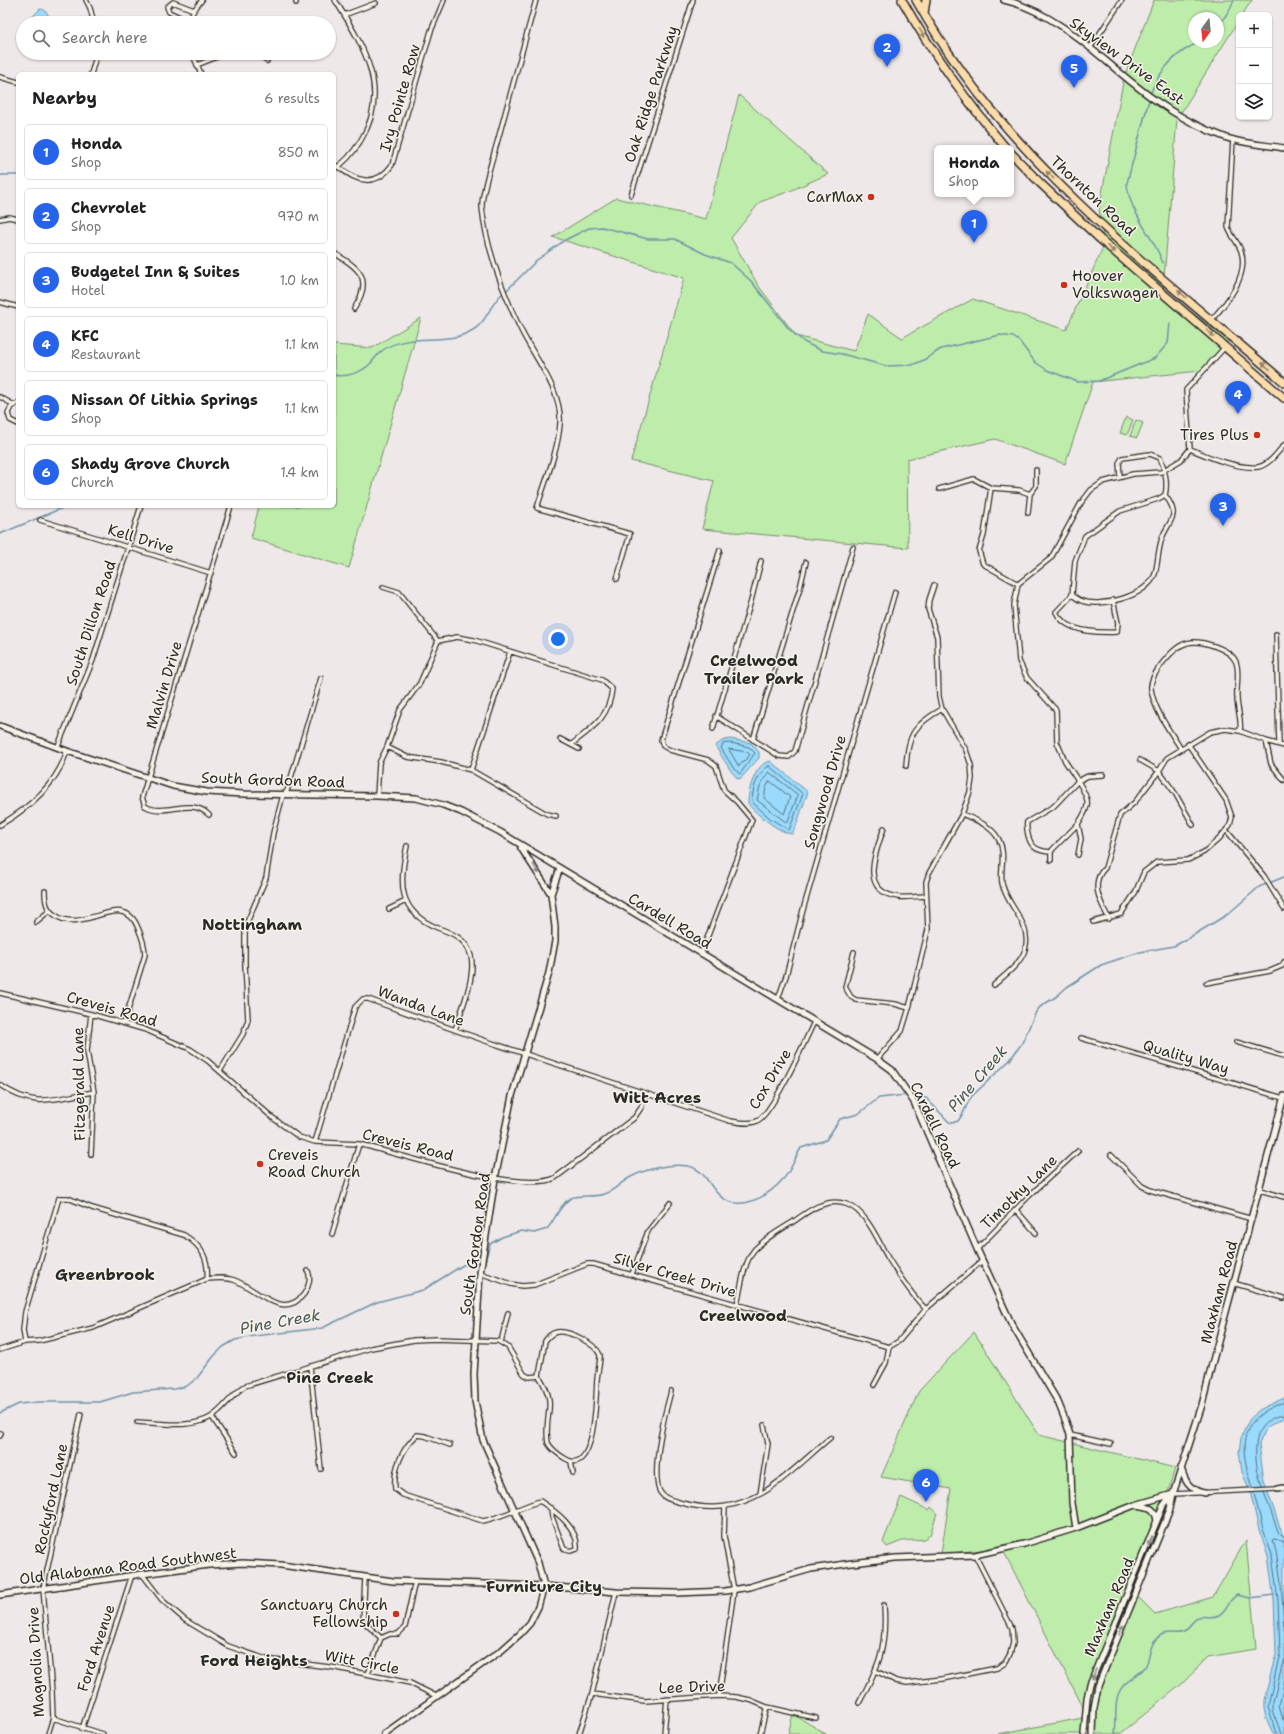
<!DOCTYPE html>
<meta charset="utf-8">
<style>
body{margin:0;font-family:"Shantell Sans",sans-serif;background:#f2f2f2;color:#202124}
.controls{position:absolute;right:12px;top:12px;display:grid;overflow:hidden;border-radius:6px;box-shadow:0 1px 3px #0004}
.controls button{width:36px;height:36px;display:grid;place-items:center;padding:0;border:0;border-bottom:1px solid #e0e0e0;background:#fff;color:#202124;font:20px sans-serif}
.compass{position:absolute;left:1188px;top:12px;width:36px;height:36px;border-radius:50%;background:#fff;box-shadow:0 1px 3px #0004;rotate:195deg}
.you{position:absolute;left:558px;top:639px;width:14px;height:14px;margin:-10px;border:3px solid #fff;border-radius:50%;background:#1a73e8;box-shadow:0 0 0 6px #1a73e833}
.badge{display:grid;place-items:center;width:26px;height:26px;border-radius:50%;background:#2563eb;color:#fff;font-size:13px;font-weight:700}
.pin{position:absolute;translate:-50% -33px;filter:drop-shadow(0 1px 2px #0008)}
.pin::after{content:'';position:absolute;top:21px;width:14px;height:12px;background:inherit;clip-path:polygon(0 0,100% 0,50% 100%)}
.popup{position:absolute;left:934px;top:145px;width:80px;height:52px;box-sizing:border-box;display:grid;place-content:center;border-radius:6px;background:#fff;filter:drop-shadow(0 1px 3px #0005);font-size:13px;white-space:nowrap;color:#757577}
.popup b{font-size:15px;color:#202124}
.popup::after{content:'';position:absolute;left:50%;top:100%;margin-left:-8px;border:8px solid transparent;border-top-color:#fff}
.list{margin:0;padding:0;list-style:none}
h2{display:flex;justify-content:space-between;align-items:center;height:52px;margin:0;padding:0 16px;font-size:17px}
h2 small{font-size:13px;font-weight:400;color:#757577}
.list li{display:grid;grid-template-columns:26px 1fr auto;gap:12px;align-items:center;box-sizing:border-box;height:56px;margin:0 8px 8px;padding:0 8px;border:1px solid #e0e0e0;border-radius:6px}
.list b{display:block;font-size:15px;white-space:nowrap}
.list p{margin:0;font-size:13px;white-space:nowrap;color:#757577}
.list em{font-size:13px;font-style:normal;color:#757577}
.icon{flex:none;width:22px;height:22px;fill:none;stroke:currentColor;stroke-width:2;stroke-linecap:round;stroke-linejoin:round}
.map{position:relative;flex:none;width:1284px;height:1734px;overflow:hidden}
.search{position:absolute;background:#fff;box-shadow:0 1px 3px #0004;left:16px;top:16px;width:320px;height:44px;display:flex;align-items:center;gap:10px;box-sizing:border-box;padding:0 14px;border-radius:22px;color:#757577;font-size:15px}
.panel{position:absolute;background:#fff;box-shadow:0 1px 3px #0004;left:16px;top:72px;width:320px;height:436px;border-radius:6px}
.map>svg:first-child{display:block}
.green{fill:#beedab;stroke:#748c6b;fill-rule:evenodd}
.water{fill:#9adafc;stroke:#6e94a8}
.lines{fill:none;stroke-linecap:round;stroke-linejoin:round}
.shore{stroke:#57717f;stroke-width:1}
.stream{stroke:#6e94a8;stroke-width:1.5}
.street-casing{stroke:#2b2b2b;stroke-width:6}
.secondary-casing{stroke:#2b2b2b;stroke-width:8}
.highway-casing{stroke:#2b2b2b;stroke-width:10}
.street{stroke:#f7f3e8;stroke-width:3.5}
.secondary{stroke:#f7f3e8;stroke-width:5}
.highway{stroke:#fddcac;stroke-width:7}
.oneway{fill:#94846c}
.oneway2{fill:#918f8a}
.poi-dot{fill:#c8321e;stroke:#f7f3e8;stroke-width:1.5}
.labels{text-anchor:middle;stroke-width:3;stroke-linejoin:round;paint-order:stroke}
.street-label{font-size:15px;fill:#2b2b2b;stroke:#f7f3e8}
.poi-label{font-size:15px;fill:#2b2b2b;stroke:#f7f3e8;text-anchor:end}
.neighbourhood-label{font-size:16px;font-weight:bold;fill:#2b2b2b;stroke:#f7f3e8}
.water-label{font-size:16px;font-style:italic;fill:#47575f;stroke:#f7f3e8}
</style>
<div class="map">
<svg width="1284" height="1734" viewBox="0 0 1284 1734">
<rect width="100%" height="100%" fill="#efe8e9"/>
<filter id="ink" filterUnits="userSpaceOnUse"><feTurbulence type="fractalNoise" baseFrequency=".025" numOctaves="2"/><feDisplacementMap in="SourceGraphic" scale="8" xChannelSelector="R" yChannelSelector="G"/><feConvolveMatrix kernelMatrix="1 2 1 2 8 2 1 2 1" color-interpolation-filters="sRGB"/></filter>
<g filter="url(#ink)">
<path class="green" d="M1154,0H1252L1242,15H1239V20L1177,119L1163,290L1229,341L1200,371L1093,382L1065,464L995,439L907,459L908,548L702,529L714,481L631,461L684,278L553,237L616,198L706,219L739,95L828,174L790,191L760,202L731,238L758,285L796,336L854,351L868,314L902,338L973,299L1066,330L1104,245L1099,209L1124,77ZM1194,18H1218V42H1194Z
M421,318L349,568L251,538L259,506H334V345L372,348Z
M1126,417L1133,420L1127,435L1120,433Z
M1136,420L1143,423L1137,438L1130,436Z
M974,1332L1039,1435L1175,1468L1166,1499L1128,1587L1155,1614L1213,1597L1246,1540L1256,1649L1208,1657L1182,1684L1120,1734H998L1088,1717L1002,1548L941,1554L951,1489L881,1477L919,1391Z
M901,1497L929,1510L931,1507L937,1513L930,1535L924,1539L902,1541L887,1547L883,1542Z
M793,1714L826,1734H788Z"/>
<path class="water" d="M40,9C47,9 50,17 50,23H29L31,18Z
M730,739L751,743L759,752V758L741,778L738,779L731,771L715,746L722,741Z
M770,761L808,792L796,826L792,834C782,834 752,812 748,803C748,790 755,764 770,761Z
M1284,1398V1418L1267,1427L1259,1444L1264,1481L1284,1539V1734H1273C1267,1723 1263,1712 1264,1700L1276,1654L1274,1600L1268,1556L1259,1530L1250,1491L1242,1472L1239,1452L1241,1438L1249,1420L1259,1410Z"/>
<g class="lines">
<path class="shore" d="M731,743L749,747L755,753L740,774L734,769L721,748L723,744Z
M729,749L747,752L750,755L739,766Z
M769,766L803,794L789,830L771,819L752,802C752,789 758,772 769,766Z
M769,772L798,795L787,823L757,800L760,786Z
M770,781L790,797L784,814L764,798L766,788Z
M1253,1487C1238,1447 1238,1419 1284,1402
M1262,1487C1254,1462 1247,1419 1284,1415
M1264,1492L1279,1534L1284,1537
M1254,1493L1263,1529L1272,1555L1278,1600L1280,1654L1268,1706L1276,1734
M1284,1542L1275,1539L1273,1540C1281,1569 1282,1596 1284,1626
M1284,1683L1279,1706L1284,1723
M1281,1734L1273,1711V1702L1284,1659"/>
<path class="stream" d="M1218,27L1230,9L1234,0
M1151,92C1161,68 1176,52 1200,42
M1149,100L1127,183C1129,213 1153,235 1163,263
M0,175H18
M507,290L537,260L565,240L589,228L602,227L648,239H675L705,254L731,263L751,281L789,329L804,342L822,351L842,354L886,366L912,365L924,360L941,349L1000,335L1013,337L1019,341L1035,362L1047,370L1078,382L1099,381L1155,358L1168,343L1170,323
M334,375C346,378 362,372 370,364C375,359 377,354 383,350C410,331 446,347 473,330C487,322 490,304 502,294
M0,534L67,506
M910,1095L926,1098L949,1122L952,1123L958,1121L962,1115L971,1097L1010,1060L1022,1043L1036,1012L1040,1007L1057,996L1067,987L1101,965L1140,952L1174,946L1187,939L1228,914L1259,887L1284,877
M485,1261L490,1244L502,1237L521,1231L534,1233L547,1229C555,1220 560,1204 571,1198C581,1194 593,1198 604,1194C614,1191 620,1183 629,1178C645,1169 670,1163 688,1166C703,1169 707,1181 716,1192C737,1216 768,1197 785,1177C792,1168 795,1158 801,1148L826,1140L840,1119L858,1114L879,1098L907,1095
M0,1413L19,1404L39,1402H100L133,1392L174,1389L187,1386L197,1378L214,1356L223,1347L235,1340L255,1336L322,1328L377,1302L423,1290L463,1265L477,1263
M1115,1734C1117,1721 1114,1708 1118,1695C1122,1681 1137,1678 1145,1667C1151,1657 1149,1641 1161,1635C1169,1631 1177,1635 1184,1632C1191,1628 1191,1619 1198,1617C1205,1615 1211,1619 1219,1615C1227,1610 1228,1600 1237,1595L1250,1598L1274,1595"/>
<g class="street-casing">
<path id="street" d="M86,0L90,8L94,23
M536,0C523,48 510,95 497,143C493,157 481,194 482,207C486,247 503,292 520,328C533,356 563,391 560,424C558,451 545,482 537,508L630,534L617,579
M296,3V0
M344,15L376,3
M188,21L169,12L167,7L173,2L194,10
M188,22L194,10L202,0
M1090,48L1122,0
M192,53L201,74
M255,53L260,55L267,61
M197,65L227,53
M91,74L97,53
M0,77L18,82
M338,166C357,183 376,187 392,165L431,31L444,0
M334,169C345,163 355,150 361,140C392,89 362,44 335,0
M631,195L693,0
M0,219L9,217L18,219
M334,253C361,269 373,279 354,309
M0,302L18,307
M1212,319C1227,303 1249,275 1241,251C1238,242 1231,236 1228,227L1233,139
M0,397L14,405
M18,403L11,407L8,413L10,420L18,424
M1190,449C1209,457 1237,469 1258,467C1269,465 1277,453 1284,445
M1120,477L1119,463L1122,458L1150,454L1160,458C1165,468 1168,484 1165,495C1181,517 1170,518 1162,538C1158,550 1158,563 1155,574C1148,596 1101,608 1082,601C1079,600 1075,597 1072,595L1075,561L1085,536L1120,511L1158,499L1165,495
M991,488L984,535L979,551L983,564L1018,584
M939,489L974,479L991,488L1019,490L1030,494L1028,513
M1030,494L1036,486V470
M40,520L211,573
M383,587L399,592L438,641
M1072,595L1056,612C1065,632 1097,633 1117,632L1118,623L1113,600
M1276,634L1279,744
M716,716L779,756L789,757L795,751L853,547
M713,729L751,601L761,561
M560,739L579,749
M753,740L800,588L806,562
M1266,741L1271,764L1284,780
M58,746L93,660L141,506
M387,747L407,757L441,762L471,770L547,814L556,816
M1181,749C1170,731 1154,710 1151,689C1149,675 1174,646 1187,643C1200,639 1231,649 1236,662C1240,673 1236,686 1237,698C1237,710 1242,719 1240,731
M1140,760L1159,771L1175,793L1193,825
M906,766C908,734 914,725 942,709
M471,770L510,652
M1103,775L1088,776L1078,781L1065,761L1057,742L1056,710L1027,678L1019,661L1014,605L1018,584L1051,558L1081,503L1091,490L1103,482L1133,474L1161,472L1181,460L1190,449L1186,390L1225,347
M377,796L379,763L387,747L400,710L420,683L438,641L457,637L474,640L602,680L612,689C609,718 593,727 572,744
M962,814C976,820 992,826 999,840C1006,853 1000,869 1002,883C1006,905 1030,921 1026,945C1024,962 1006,974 994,985
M209,815C190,796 166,818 145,806L142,797L231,506
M0,825C29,808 57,784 67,751
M884,828C876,852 858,891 898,897C907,898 917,896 926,896
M1226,830L1264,876L1284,909
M407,846C399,882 397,912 438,928C452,933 467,939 471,956C476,977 461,1010 455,1030
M1051,852C1038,851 1031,848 1028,835C1027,830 1026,826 1027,822L1054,806L1078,781C1090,801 1091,805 1078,824L1081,839L1078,855
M1051,860V852L1053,849L1078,824
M45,891C45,901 46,909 55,915C83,936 123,888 138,928C142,937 145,945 145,955L124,1023
M389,909L406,901
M1109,919C1101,903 1089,883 1105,868L1120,815L1135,802L1159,771L1167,758L1210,732L1225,729L1240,731L1266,741L1284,746
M36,922L49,911
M1093,922L1121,914L1135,893L1144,872L1157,862L1188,860L1204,852L1219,839L1230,825L1232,817L1226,800L1188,744
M854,952L845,987L851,997L856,1000L895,1004L909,1008
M701,954L752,820L737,802L724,790L716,766L708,760L670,750L663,746L661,740L720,550
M1206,983L1270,971L1282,966L1284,962
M0,993L91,1014L146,1030L190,1049L208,1061L273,1118L299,1137L315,1142L359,1144C399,1154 521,1194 555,1178L634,1118L641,1108L646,1093
M778,999L786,976L803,910L895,592
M91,1014L87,1051L94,1092L91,1154
M1081,1038L1283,1098
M1236,1042L1284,1056
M877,1059L902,1031L909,1008L928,930L926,882L929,873L962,814L970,792L972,778L971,765L966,750L942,709L939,697L937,637L928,609L929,600L934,585
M220,1071L243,1034L248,1020L245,965V927L266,878L273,833L283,795L287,791L321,678
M0,1085C36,1110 54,1098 94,1092
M315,1142L355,1007L363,999H368L486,1041L730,1121C738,1122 749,1125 757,1121C773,1113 805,1041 814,1022
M1111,1155L1142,1186L1150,1190L1252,1219
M1260,1190L1284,1197
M1016,1210L1036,1233
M332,1234L359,1144
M977,1249L1029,1196L1078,1151
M480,1273L511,1284L522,1286L534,1285L587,1264H593L889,1347
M632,1274L648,1231L670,1203
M1233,1283L1284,1298
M737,1305C741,1288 743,1264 754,1250C765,1238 780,1230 793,1222C808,1211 827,1197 846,1204C867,1211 878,1241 888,1258C898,1274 913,1297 926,1309
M25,1342L23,1330L25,1312L59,1198H68L92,1208L184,1235C202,1246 209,1259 207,1279
M501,1342L508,1313
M0,1350L25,1342L39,1341L93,1328L207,1279C216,1278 225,1277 234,1280C255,1287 283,1322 304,1294C309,1287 311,1278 308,1271
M310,1366L321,1469
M874,1385L886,1363L889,1347L899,1341L926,1309L982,1261
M671,1391C664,1415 653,1463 658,1487C661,1499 672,1500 682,1503C712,1511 736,1508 764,1492C787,1478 809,1455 830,1438
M212,1417L236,1453
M137,1422C160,1423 191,1429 211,1417C223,1410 232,1394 245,1386L371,1348L414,1340L436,1339L498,1341L508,1347L524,1374L529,1377L539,1376C559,1407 543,1413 548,1443C552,1450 559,1455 566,1459C596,1477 596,1394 597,1379C598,1371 600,1363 600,1355C596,1344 569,1330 557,1332C551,1333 548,1337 545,1341L539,1376
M1070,1435L1111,1444
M0,1436L1,1433
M450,1445L425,1436L417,1435C402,1448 393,1470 395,1489L403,1495L483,1521C502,1517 521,1507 540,1501C555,1511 579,1528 577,1549L570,1551L564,1549L552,1517L551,1508
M571,1462L573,1473
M760,1494L768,1444L764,1425
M1173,1494L1278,1489
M142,1574L162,1600L185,1620L228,1646L266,1659L337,1668L410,1683L436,1696
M365,1578L363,1621L381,1638
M876,1671L896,1681L907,1683L942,1679L997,1668L1005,1663L1010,1654L1013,1643L1012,1628L975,1555
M368,1674L381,1638L390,1634H398L405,1627L415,1581
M592,1694L645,1701L719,1696L736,1697L750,1700L767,1707L816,1718
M719,1696L734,1590L724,1536L725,1507
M859,1703C879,1666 887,1648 884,1605
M53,1718L103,1734
M82,1729L132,1575
M48,1734L53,1718L52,1692L43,1589L81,1414
M579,1734L592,1694L616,1592
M664,1734L667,1699
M760,1734L767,1707"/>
</g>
<g class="secondary-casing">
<path id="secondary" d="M1004,0C1064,14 1106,66 1155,100C1176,115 1202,129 1227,138C1245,144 1266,145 1284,148
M0,726L67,751L173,786L207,792L244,794L377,796L416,798L443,805L461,812L500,832L877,1059L892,1070L914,1102L977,1249L1012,1325L1058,1402L1066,1422L1070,1435L1072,1503L1076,1528
M521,848L551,894
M1181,1468C1185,1481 1189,1490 1204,1493
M1278,1489L1284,1488
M1136,1505C1149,1507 1155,1507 1157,1521
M0,1595L142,1574L209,1565L243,1563L281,1565L393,1581L544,1586L616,1592L677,1593L725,1591L749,1587L811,1569L852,1563L895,1558L975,1555L1024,1544L1076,1528L1135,1505L1173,1494
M384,1734L502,1650L520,1634L530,1623L538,1607L544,1586L538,1563L483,1440L475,1401L474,1374L480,1273L495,1179L512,1096L549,973L555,941V927L551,894L560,868
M1084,1734L1087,1698L1090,1684L1163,1506L1172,1494
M1093,1734L1094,1708L1098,1686L1170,1509L1173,1494L1202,1405L1212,1364L1284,1096"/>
</g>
<g class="highway-casing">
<path id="highway" d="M902,0C932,53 967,102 1006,148
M916,0C1003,157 1150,267 1284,382
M924,13L926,0
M1011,153L1040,183L1101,240L1284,398"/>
</g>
<use href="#street" class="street"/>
<use href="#secondary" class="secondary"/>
<use href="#highway" class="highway"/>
</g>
<defs><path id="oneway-solid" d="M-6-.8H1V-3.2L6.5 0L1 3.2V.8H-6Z"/></defs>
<g class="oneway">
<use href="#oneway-solid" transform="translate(922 33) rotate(58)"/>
<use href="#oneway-solid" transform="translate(1050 175) rotate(-135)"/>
<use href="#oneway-solid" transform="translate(1111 249) rotate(41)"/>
<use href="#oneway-solid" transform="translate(1182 294) rotate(-139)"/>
<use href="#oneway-solid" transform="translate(1210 333) rotate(41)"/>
<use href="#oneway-solid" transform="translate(1266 366) rotate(-139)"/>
</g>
<g class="oneway2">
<use href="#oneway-solid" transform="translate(536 869) rotate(58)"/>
<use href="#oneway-solid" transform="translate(1150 1541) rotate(111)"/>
<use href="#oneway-solid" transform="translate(1121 1630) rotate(-68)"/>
<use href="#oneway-solid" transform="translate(1094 1674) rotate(111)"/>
</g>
</g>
<g class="poi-dot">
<circle cx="871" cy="197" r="4"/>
<circle cx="1064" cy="285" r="4"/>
<circle cx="1257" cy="435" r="4"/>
<circle cx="260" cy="1164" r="4"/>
<circle cx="396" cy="1614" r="4"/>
</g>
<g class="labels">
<g class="street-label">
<text transform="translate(1127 61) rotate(36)" y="5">Skyview Drive East</text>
<text transform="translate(651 94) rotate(-72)" y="5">Oak Ridge Parkway</text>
<text transform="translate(400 98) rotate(-74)" y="5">Ivy Pointe Row</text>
<text transform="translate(1093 196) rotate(43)" y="5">Thornton Road</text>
<text transform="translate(141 539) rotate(17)" y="5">Kell Drive</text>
<text transform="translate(91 623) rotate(-72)" y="5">South Dillon Road</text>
<text transform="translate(164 685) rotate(-73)" y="5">Malvin Drive</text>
<text transform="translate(273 780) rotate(2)" y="5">South Gordon Road</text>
<text transform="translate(825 792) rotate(-74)" y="5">Songwood Drive</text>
<text transform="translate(670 921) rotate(31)" y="5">Cardell Road</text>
<text transform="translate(421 1006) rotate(20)" y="5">Wanda Lane</text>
<text transform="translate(112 1009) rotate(16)" y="5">Creveis Road</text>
<text transform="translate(1186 1057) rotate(16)" y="5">Quality Way</text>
<text transform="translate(770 1079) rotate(-59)" y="5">Cox Drive</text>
<text transform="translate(79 1084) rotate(-91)" y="5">Fitzgerald Lane</text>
<text transform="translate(935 1125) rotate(64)" y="5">Cardell Road</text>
<text transform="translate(408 1145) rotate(14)" y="5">Creveis Road</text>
<text transform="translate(1019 1192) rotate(-44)" y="5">Timothy Lane</text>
<text transform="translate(475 1244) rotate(-82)" y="5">South Gordon Road</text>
<text transform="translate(675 1275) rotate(16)" y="5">Silver Creek Drive</text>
<text transform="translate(1219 1292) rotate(-75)" y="5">Maxham Road</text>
<text transform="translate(51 1499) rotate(-78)" y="5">Rockyford Lane</text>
<text transform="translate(128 1566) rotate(-7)" y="5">Old Alabama Road Southwest</text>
<text transform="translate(1109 1607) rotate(-67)" y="5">Maxham Road</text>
<text transform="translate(96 1648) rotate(-72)" y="5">Ford Avenue</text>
<text transform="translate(36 1662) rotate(-93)" y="5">Magnolia Drive</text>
<text transform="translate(362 1662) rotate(11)" y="5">Witt Circle</text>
<text transform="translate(692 1687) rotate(-2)" y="5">Lee Drive</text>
</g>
<g class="poi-label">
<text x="863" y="202">CarMax</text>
<text x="1072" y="281" text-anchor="start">Hoover<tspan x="1072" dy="17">Volkswagen</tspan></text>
<text x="1249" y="440">Tires Plus</text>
<text x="268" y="1160" text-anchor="start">Creveis<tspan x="268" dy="17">Road Church</tspan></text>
<text x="388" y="1610">Sanctuary Church<tspan x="388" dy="17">Fellowship</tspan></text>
</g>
<g class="neighbourhood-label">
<text x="754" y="666">Creelwood<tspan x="754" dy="18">Trailer Park</tspan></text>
<text x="252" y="930">Nottingham</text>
<text x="657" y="1103">Witt Acres</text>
<text x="105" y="1280">Greenbrook</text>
<text x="743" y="1321">Creelwood</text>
<text x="330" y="1383">Pine Creek</text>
<text x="544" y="1592">Furniture City</text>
<text x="254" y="1666">Ford Heights</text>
</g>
<g class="water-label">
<text transform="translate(977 1078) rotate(-49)" y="6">Pine Creek</text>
<text transform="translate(280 1321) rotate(-10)" y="6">Pine Creek</text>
</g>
</g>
</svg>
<div class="controls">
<button>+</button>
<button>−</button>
<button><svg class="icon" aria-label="layers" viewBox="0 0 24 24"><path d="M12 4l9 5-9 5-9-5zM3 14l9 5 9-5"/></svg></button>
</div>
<svg class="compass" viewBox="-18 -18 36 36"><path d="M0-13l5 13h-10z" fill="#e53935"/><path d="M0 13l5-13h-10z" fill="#757577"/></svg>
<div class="you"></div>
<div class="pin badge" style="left:974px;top:243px">1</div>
<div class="popup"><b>Honda</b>Shop</div>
<div class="pin badge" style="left:887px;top:67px">2</div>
<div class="pin badge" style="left:1223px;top:526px">3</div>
<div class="pin badge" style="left:1238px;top:414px">4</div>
<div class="pin badge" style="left:1074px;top:88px">5</div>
<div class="pin badge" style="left:926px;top:1502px">6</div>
<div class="search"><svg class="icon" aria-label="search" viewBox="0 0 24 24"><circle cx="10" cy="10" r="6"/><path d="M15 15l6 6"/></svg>Search here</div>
<section class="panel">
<h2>Nearby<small>6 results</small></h2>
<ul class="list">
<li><span class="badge">1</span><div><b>Honda</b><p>Shop</p></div><em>850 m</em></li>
<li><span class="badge">2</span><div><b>Chevrolet</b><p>Shop</p></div><em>970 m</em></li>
<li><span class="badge">3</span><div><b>Budgetel Inn &amp; Suites</b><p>Hotel</p></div><em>1.0 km</em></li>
<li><span class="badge">4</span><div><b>KFC</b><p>Restaurant</p></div><em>1.1 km</em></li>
<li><span class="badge">5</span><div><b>Nissan Of Lithia Springs</b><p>Shop</p></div><em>1.1 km</em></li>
<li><span class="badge">6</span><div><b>Shady Grove Church</b><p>Church</p></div><em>1.4 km</em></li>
</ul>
</section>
</div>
